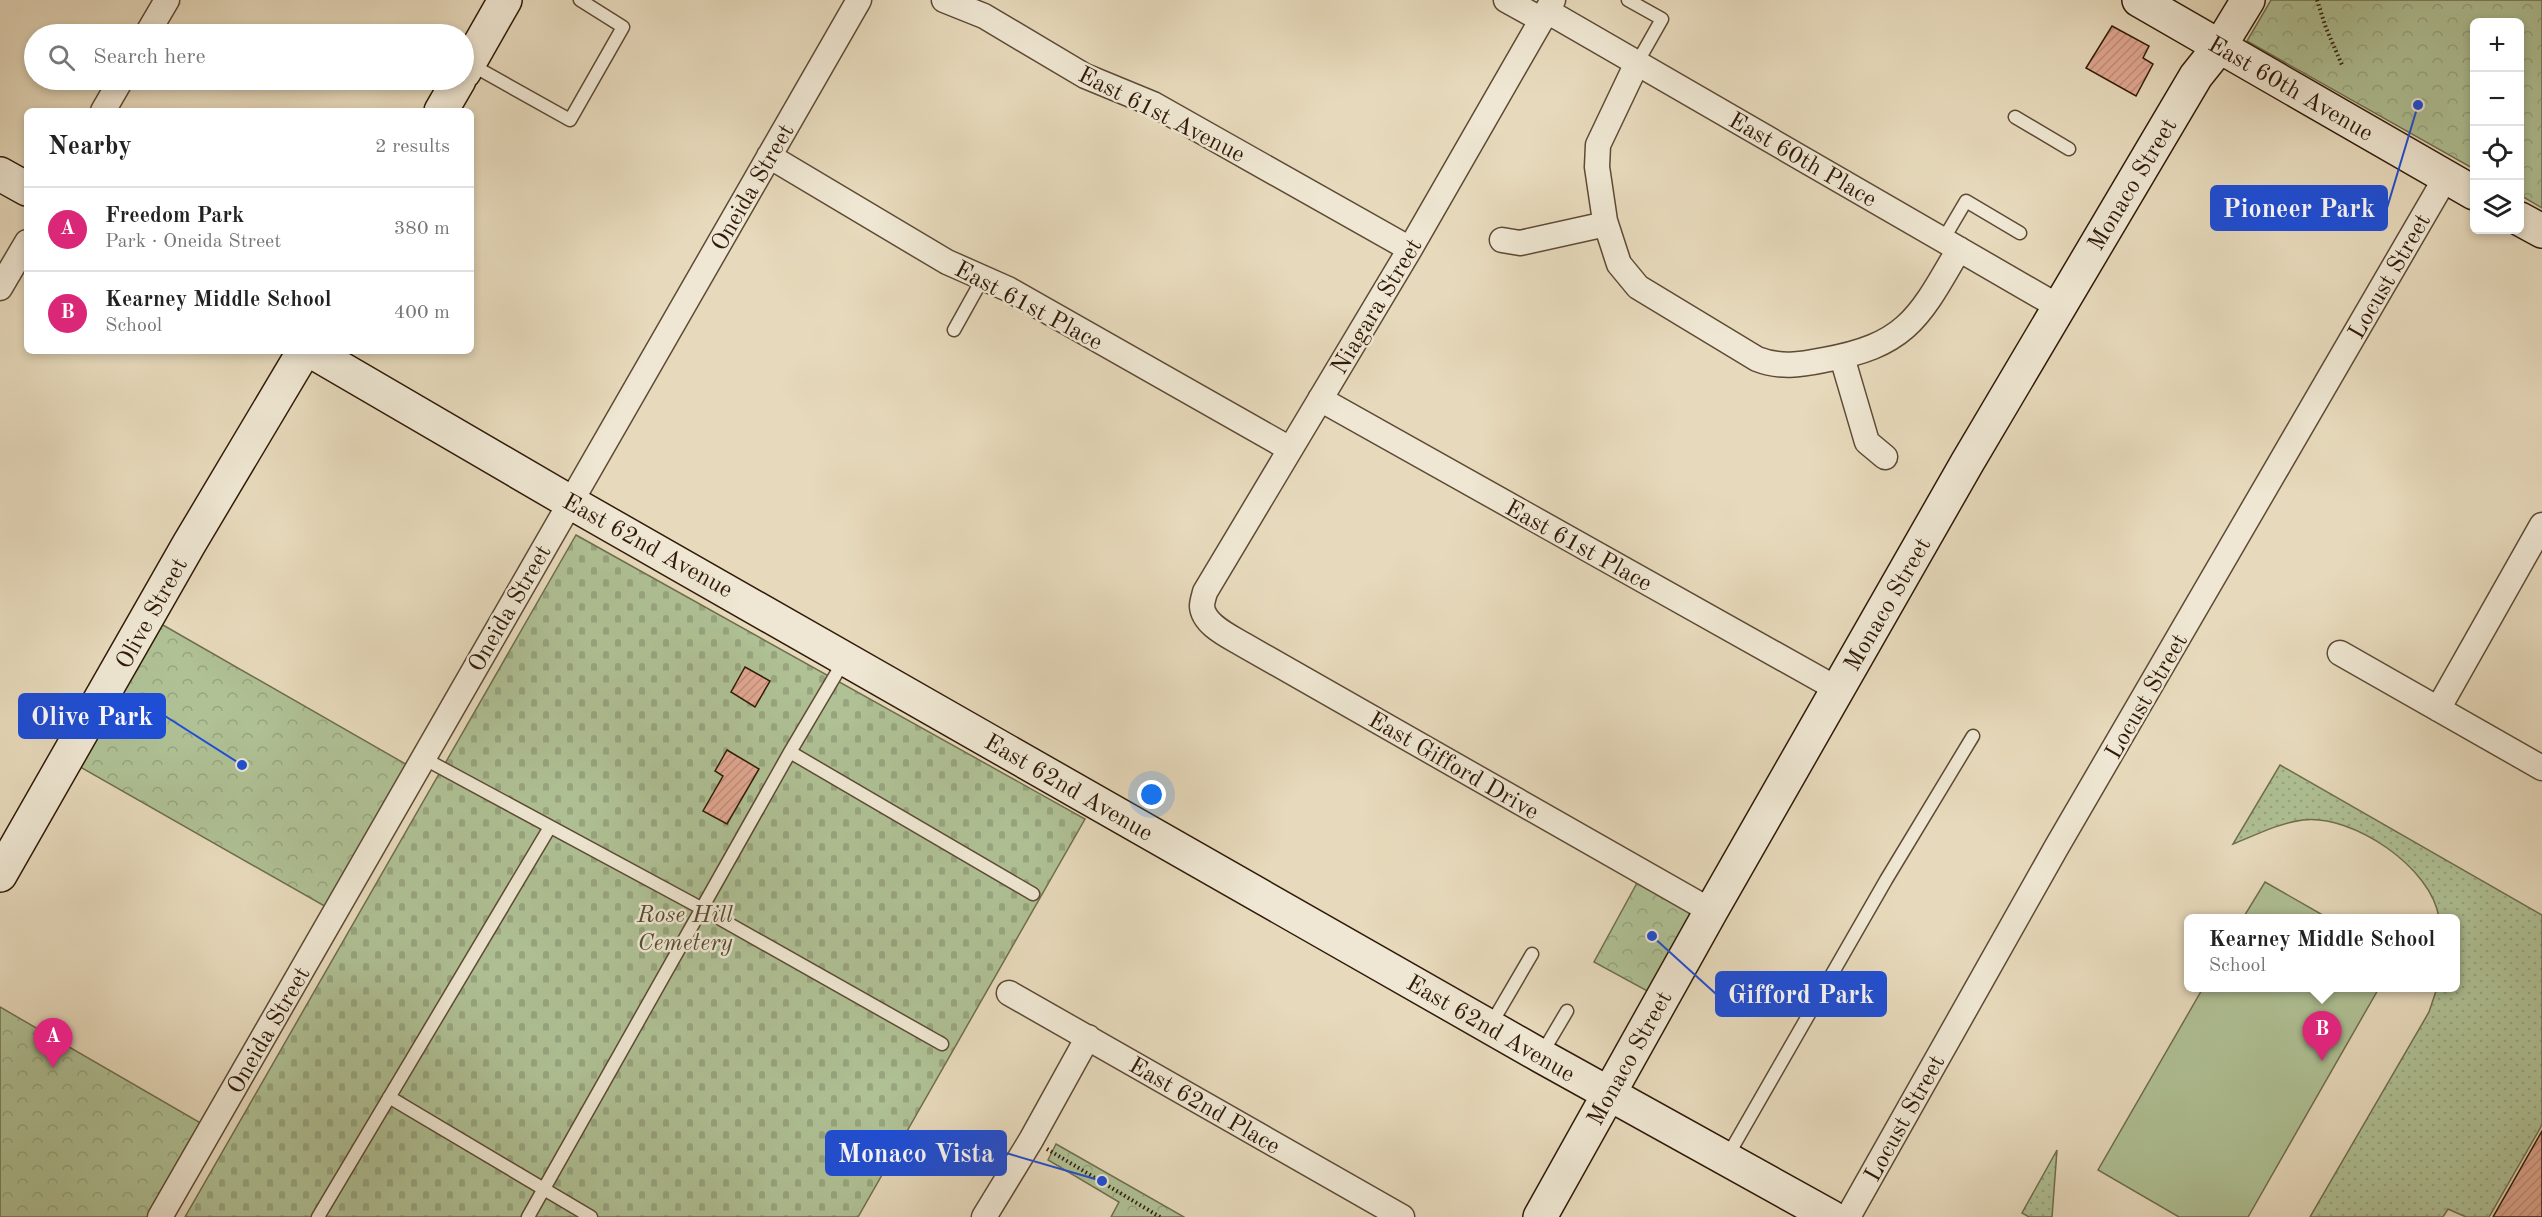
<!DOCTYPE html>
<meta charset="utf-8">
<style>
body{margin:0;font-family:"Old Standard TT",serif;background:#f2f2f2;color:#222}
.controls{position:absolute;right:18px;top:18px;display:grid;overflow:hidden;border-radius:9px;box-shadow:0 3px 9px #0003}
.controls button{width:54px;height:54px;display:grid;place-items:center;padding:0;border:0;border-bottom:2px solid #e0e0e0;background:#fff;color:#222;font:30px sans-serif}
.you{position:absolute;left:1152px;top:795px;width:21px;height:21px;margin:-15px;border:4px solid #fff;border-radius:50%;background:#1a73e8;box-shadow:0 0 0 9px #1a73e833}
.badge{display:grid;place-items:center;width:39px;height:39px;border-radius:50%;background:#db2777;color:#fff;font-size:20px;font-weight:700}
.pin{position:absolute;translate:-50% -50px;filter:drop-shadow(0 2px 3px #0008)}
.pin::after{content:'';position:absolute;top:32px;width:21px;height:18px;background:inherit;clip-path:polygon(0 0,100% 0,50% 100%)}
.popup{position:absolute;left:2184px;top:914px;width:276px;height:78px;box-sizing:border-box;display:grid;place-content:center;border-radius:9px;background:#fff;filter:drop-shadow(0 2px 4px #0005);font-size:20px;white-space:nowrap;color:#767676}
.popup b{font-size:22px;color:#222}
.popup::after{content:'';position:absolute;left:50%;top:100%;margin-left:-12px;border:12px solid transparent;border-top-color:#fff}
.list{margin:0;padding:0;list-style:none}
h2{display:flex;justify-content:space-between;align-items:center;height:78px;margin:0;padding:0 24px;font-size:26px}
h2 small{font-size:20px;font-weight:400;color:#767676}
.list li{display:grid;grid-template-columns:39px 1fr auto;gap:18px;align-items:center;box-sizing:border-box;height:84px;padding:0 24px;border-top:2px solid #e0e0e0}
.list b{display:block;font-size:22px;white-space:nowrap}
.list p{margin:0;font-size:20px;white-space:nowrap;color:#767676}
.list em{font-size:20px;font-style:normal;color:#767676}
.icon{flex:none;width:33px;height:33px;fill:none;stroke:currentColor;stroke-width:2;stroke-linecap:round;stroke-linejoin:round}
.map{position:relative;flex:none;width:2542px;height:1217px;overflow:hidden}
.search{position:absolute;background:#fff;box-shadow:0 3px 9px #0003;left:24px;top:24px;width:450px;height:66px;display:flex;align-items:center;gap:15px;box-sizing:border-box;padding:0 21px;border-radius:33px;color:#767676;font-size:22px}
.panel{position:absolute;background:#fff;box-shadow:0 3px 9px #0003;left:24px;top:108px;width:450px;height:246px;border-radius:9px}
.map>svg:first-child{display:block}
.grass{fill:url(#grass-dots);stroke:#706e4e;stroke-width:1.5}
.cemetery{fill:url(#cemetery-stones);stroke:#706e4e;stroke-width:1.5}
.park{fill:url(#park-crowns);stroke:#706e4e;stroke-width:1.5}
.garden{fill:#afc195;stroke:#706e4e;stroke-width:1.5}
.building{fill:url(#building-hatch);stroke:#301a08;stroke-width:1.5}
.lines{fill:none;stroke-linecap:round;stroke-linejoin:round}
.lane-casing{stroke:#5e4a35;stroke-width:15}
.street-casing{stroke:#5e4a35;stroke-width:27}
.secondary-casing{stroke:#301a08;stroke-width:36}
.path{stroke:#301a08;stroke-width:4;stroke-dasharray:1.5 3;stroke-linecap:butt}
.lane{stroke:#efe7d3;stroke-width:12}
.street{stroke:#efe7d3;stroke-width:24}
.secondary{stroke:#efe7d3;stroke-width:33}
.labels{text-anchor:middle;stroke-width:5;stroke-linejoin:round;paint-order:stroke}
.street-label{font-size:24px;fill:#301a08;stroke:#efe7d3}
.park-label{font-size:24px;font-style:italic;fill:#564c32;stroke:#efe7d3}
.leader{fill:none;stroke:#1d4ed8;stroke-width:2}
.callout-dot{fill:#1d4ed8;stroke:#efe7d3;stroke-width:2}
.callout{fill:#1d4ed8;stroke:#1d4ed8;stroke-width:2}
.callout-label{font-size:26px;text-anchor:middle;font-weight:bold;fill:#fff}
</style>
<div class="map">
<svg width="2542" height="1217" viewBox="0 0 2542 1217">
<defs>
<pattern id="grass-dots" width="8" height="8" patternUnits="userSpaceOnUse" patternTransform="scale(1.5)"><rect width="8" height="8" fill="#afc195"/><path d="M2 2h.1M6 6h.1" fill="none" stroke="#97a57f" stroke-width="1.8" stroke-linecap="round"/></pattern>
<pattern id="cemetery-stones" width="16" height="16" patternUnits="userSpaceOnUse" patternTransform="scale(1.5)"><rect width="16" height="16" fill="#afc195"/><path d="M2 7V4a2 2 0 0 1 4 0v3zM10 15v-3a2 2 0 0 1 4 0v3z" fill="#97a57f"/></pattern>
<pattern id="park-crowns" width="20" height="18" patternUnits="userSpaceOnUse" patternTransform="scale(1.5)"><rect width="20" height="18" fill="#afc195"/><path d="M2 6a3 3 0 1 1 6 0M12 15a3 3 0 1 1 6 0" fill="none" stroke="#97a57f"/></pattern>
<pattern id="building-hatch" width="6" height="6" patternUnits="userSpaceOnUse" patternTransform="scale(1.5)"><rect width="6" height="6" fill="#e1a791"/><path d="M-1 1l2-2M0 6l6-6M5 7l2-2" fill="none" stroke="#c18f7c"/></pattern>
</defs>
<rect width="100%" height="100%" fill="#e7dabc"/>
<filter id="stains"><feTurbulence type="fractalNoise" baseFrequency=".00333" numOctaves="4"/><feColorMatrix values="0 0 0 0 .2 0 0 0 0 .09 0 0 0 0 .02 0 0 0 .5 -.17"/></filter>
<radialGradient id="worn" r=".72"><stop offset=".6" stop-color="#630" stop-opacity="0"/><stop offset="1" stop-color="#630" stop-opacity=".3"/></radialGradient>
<path class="grass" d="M2280,765L2542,915V1125L2489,1217H2466L2448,1209L2443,1217H2310L2429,1012L2437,988H2456V918H2439C2432,868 2353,814 2303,820C2279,823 2256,835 2233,844Z
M2057,1150L2052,1217H2029L2022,1213Z"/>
<path class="cemetery" d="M576,535L1085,819L858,1217H185Z"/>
<path class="park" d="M2271,0H2542V208L2520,195V22H2474V169L2247,41Z
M149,617L416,770L335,912L68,760Z
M1643,872L1711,911L1662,999L1594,962Z
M0,1007L211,1129L160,1217H0Z
M1056,1144L1184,1217H1111L1119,1202L1048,1160Z"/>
<path class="garden" d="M2265,882L2328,918H2243Z
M2203,988H2379L2248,1217H2179L2098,1170Z"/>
<path class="building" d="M2112,26L2149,46L2143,58L2153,64L2136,96L2086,68Z
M745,667L770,681L755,707L731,692Z
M727,750L759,769L727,824L703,811L723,776L715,771Z
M2542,1131V1217H2493Z"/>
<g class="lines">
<g class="lane-casing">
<path id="lane" d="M1628,0L1662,19L1637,63
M470,64L570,120L623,27L580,0
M2015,117L2069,149
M1943,240L1966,201L2020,233
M954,330L983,278
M790,752L1033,894
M423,758L701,908L942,1044
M1490,1026L1532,954
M1541,1055L1567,1011
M389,1097L591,1217
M1727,1157L1886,880L1973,736
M318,1217L550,827
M528,1217L790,752L845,659"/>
</g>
<g class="street-casing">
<path id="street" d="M944,0L984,16L1085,76L1153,104L1410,249
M1506,0L1542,20
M1553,0L1410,249L1205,592C1204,596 1202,602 1202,606C1203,625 1231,637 1244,645L1711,911
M1547,11L2059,307
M147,34L167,0
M1637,63L1598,145L1597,167L1605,221L1619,264L1638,287L1757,359C1780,368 1800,365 1824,360C1907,345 1919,318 1959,249
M103,111L121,80
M769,156L947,262L1008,289L1290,449
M1502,240L1520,243L1606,224
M0,288L27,242
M1842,357L1867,442L1885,457
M1320,399L1839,690
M2340,653L2542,768
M2438,709L2542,525
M1009,993L1402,1217
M160,1217L859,0
M984,1217L1031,1140L1088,1037
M1848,1217L2056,848L2446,177"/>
</g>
<g class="secondary-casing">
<path id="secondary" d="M2139,0L2474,193
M464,72L505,0
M441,111L459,80
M0,174L27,189
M2520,219L2542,231
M311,351L570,502L1541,1056L1831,1217
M0,875L189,544L304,351
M1540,1217L1711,911L1967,463L2196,76L2220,46L2248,0"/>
</g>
<path class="path" d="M2317,0L2326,28L2342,65
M1047,1149L1160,1217"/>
<use href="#lane" class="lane"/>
<use href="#street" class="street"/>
<use href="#secondary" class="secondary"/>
</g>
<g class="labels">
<g class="street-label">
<text transform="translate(2291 88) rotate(30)" y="8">East 60th Avenue</text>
<text transform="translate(1162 114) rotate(27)" y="8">East 61st Avenue</text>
<text transform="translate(1803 159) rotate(30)" y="8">East 60th Place</text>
<text transform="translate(2132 184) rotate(-59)" y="8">Monaco Street</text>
<text transform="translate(752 187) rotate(-60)" y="8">Oneida Street</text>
<text transform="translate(2389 276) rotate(-60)" y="8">Locust Street</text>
<text transform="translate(1029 305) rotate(28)" y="8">East 61st Place</text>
<text transform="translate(1376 306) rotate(-59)" y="8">Niagara Street</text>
<text transform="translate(648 545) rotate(29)" y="8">East 62nd Avenue</text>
<text transform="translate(1579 545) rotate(29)" y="8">East 61st Place</text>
<text transform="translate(1887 604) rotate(-60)" y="8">Monaco Street</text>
<text transform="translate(509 608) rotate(-60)" y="8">Oneida Street</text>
<text transform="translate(151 613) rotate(-61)" y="8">Olive Street</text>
<text transform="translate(2146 696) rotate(-60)" y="8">Locust Street</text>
<text transform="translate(1454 765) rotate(30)" y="8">East Gifford Drive</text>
<text transform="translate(1069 787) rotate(30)" y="8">East 62nd Avenue</text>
<text transform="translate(1491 1028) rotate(30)" y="8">East 62nd Avenue</text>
<text transform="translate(268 1030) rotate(-60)" y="8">Oneida Street</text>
<text transform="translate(1629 1058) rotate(-61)" y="8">Monaco Street</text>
<text transform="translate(1205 1105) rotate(30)" y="8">East 62nd Place</text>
<text transform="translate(1904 1118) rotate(-61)" y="8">Locust Street</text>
</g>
<g class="park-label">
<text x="685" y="922">Rose Hill<tspan x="685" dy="28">Cemetery</tspan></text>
</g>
</g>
<path class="leader" d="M2418 105L2387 208M242 765L165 716M1652 936L1716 994M1102 1181L1006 1153"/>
<g class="callout-dot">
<circle cx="2418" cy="105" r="6"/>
<circle cx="242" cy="765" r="6"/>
<circle cx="1652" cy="936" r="6"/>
<circle cx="1102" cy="1181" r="6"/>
</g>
<g class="callout">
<rect x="2211" y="186" width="176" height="44" rx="6"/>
<rect x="19" y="694" width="146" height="44" rx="6"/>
<rect x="1716" y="972" width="170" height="44" rx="6"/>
<rect x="826" y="1131" width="180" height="44" rx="6"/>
</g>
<g class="callout-label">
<text x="2299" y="217">Pioneer Park</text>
<text x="92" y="725">Olive Park</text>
<text x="1801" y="1003">Gifford Park</text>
<text x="916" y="1162">Monaco Vista</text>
</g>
<rect width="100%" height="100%" filter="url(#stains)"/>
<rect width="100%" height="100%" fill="url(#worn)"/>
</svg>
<div class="controls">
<button>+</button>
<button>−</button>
<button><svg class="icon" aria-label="locate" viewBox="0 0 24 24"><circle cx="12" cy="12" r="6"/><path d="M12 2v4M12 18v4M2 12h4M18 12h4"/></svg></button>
<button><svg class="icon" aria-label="layers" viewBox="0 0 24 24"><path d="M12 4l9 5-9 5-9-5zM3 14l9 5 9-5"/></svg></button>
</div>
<div class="you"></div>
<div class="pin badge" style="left:53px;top:1068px">A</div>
<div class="pin badge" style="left:2322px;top:1061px">B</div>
<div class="popup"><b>Kearney Middle School</b>School</div>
<div class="search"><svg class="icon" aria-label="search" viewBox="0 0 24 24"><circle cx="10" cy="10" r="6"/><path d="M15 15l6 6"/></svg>Search here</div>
<section class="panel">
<h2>Nearby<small>2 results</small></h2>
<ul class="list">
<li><span class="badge">A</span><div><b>Freedom Park</b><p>Park · Oneida Street</p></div><em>380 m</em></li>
<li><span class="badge">B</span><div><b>Kearney Middle School</b><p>School</p></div><em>400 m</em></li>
</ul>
</section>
</div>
